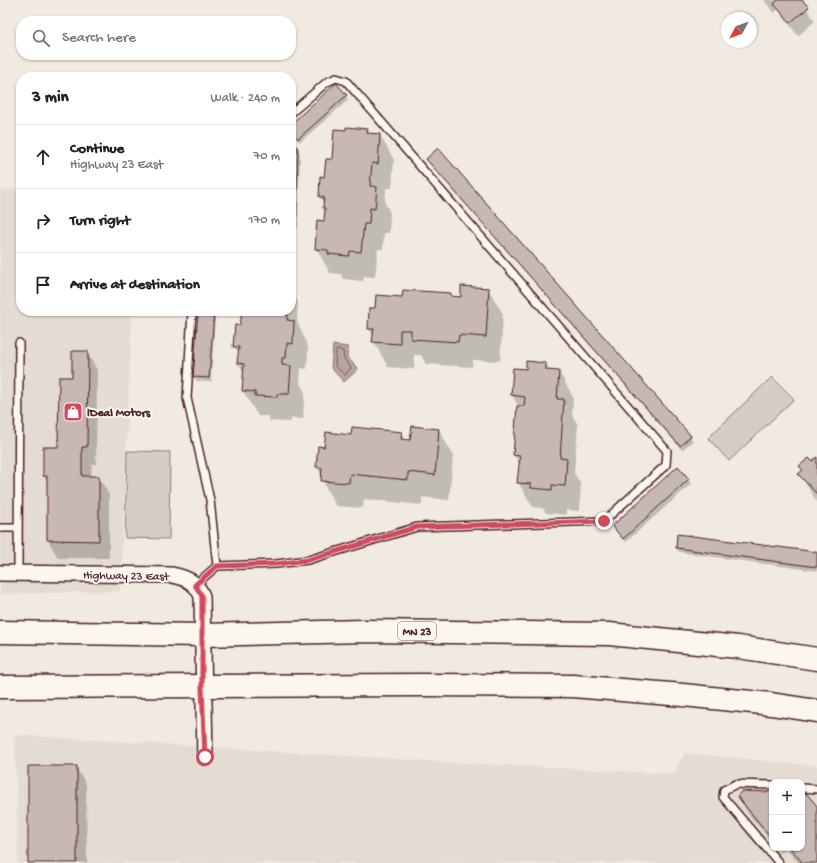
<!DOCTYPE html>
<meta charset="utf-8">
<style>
body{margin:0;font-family:"Gochi Hand",sans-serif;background:#f2f2f2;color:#222}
.controls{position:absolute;right:12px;bottom:12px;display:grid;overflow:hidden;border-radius:8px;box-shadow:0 1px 3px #0004}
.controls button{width:36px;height:36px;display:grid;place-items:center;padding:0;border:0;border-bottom:1px solid #e0e0e0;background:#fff;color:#222;font:20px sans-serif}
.compass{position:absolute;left:721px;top:12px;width:36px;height:36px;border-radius:50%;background:#fff;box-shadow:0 1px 3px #0004;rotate:229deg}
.stop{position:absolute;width:12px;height:12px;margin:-9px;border:3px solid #d1495b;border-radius:50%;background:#fff}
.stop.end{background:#d1495b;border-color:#fff;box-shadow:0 1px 4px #0008}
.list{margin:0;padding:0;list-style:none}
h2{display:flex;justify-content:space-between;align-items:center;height:52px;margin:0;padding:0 16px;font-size:17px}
h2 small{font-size:13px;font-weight:400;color:#767676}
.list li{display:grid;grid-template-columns:26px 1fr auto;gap:12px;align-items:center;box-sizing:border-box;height:64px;padding:0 16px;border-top:1px solid #e0e0e0}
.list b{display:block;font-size:15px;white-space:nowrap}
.list p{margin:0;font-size:13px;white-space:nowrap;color:#767676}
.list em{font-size:13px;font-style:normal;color:#767676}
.icon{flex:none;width:22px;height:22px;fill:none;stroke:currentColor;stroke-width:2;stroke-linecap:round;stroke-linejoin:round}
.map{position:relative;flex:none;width:817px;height:863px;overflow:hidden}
.search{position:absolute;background:#fff;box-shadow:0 1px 3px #0004;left:16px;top:16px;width:280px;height:44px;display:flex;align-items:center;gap:10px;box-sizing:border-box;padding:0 14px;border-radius:16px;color:#767676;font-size:15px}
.panel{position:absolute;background:#fff;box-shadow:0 1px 3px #0004;left:16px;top:72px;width:280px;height:244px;border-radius:16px}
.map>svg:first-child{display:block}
.built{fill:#e4dbd2;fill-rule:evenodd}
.green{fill:#d8ccc6;stroke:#917678}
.water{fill:#b8a4a2;stroke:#8c6f72}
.shadow{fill:#0003}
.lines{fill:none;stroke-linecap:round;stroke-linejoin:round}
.shore{stroke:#76545b;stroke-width:1}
.building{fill:#c8b8b3;stroke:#4a1f2b}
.service-casing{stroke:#4a1f2b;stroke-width:10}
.minor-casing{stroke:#4a1f2b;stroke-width:18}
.trunk-casing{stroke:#4a1f2b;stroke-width:25}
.service{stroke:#fbf7ec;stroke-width:7}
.minor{stroke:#fbf7ec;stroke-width:15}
.trunk{stroke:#fbf7ec;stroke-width:22}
.route{stroke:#d1495b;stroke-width:5}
.labels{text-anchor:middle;stroke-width:4;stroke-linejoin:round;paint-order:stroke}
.shield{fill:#fbf7ec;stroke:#7f6065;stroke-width:1}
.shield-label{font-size:11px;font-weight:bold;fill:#4a1f2b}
.poi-label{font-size:12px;font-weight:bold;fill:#4a1f2b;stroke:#fbf7ec;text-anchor:start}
.street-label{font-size:12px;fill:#4a1f2b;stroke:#fbf7ec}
</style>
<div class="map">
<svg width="817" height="863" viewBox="0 0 817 863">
<rect width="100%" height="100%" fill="#f0eae0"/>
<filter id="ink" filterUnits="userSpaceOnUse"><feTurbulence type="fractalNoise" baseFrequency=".025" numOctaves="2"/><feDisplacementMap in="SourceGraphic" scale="8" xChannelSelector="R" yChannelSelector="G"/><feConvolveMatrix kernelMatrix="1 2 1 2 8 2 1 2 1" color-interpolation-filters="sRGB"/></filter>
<g filter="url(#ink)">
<path class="built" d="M21,189V311H132L120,591L0,594V190Z
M15,735L426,761L674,774L685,753L817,766V863H18ZM772,782H802V848H772Z"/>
<path class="green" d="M772,377L794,399L729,461L708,438Z
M127,451L170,452L169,539L125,538Z"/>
<path class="water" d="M333,345L348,347L347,357L358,369L344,382L331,368Z"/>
<path class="shadow" d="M764,0H801L815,21L798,36L778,9L774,13Z
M346,96L348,100L300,142L291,132V125Z
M367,130L370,135H380L394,160L392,188H386L385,203L390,213L389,233H384L383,249H378L375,277L364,276L363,281L343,279L341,274L330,273L316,248L325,222L326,211L320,196L333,160Z
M291,142L300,153L298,228L291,227Z
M438,150L690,437L693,441L682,450L430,163Z
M488,289L503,314L500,361L473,360L472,367L426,364L421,355H414V369L388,367L374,342V338L369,329L376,309L403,298L450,294L452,297L462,298Z
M291,290L298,302L297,321L308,347L307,369L301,368L300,383L305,392L303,419L291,418V422L270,421L268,416H258L243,391L244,373L238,363L239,354L234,346L241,326L242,311H291Z
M213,314L215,318L211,382L197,381L194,377Z
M87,352L97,370L96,464H92L91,477H99L109,495V558H58L48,540V484L44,476L59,448L73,378Z
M546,364L550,371L559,372L573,397L572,415L578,425L574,473L581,485L579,511L566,510V515L546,513L543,508L533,507L518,482L520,465L514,455L518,406L512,395L527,371Z
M439,430L453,455L449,500L422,497V505L364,499L363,508L336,506L322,480V476L317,467L325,448L352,436L401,433L406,441H411Z
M817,458V502L800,474L803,470L800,467L812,462Z
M688,480L691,484L626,542L615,530L613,526Z
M678,535L817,553V571L679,552L677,548Z
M76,767L86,784L87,863H29Z
M772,793V842L748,813L738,796Z
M802,794L817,808V863H799L786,848H802Z
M777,848H786L781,853Z"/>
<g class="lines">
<path class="shore" d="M338,349L343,351L344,359L351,368L345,375L335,366L336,351Z"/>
</g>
<path class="building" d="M778,0H802L809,7L790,23L774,4Z
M336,83L347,95L298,139L291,131V124Z
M346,127L368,129L367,133L380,134L378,164L372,163L370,186L377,187L375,209L370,208L369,224H364L361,252L350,251L349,256L328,254V250L315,249L317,220L324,221L325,208H323L324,197H319L320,176L324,177L326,159H332L334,129L346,130Z
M291,141L298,148L296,224H291Z
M438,148L691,436L680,446L426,159Z
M461,286L489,288L486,337L459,335L458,342L411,339V330H400V344L372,342L374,329H368L369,308H375L376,295L402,297L403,290L451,293V296L461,297Z
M242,311H288L287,320L294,321L293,344L287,343L286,358H282V365L291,366L289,394H277V397L255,396V392L242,391L244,364L237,363L239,347H233L235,325H240Z
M198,312L214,313L209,378L193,377Z
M72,351H88L87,447H82V476H99V541L47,540V476H43V447H58L59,377H72Z
M526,361L546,363V370L559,371L557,399H564L560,458L567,459L565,486L552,485V490L531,488V484L517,483L520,456L513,455L517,406H524L525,397L511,395L513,368L526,369Z
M412,426L439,429L435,475L408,472V480L350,474L349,483L321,481L322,468L316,467L318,446L324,447L326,432L351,435L352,427L402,432L401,439L410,440Z
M817,457V494L798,474L803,470L799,466L809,458L812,461Z
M678,466L689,479L623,539L612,526Z
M677,534L817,552V567L676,548Z
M28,766H77V863H28Z
M742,791L772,792V834L770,836L737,796Z
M802,793H806L817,806V863H803L790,848H802Z"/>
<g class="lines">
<g class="service-casing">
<path id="service" d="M192,311L187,398L210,500L217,566
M0,528H18
M18,573L19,343
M195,585L217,566L276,564L308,560L417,527L604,521L666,465L667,451L346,81L336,78L327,82L291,113
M772,785L736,784L724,790L723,797L779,863
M802,788L817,789"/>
</g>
<g class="minor-casing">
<path id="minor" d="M0,573L172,575C187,578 196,582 202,596L205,757"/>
</g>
<g class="trunk-casing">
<path id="trunk" d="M0,632L203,635L364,631L609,634L738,647L817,659
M0,687L422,685L573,686L683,695L771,704L817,711"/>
</g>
<use href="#service" class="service"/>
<use href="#minor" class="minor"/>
<use href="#trunk" class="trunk"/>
</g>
</g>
<g class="lines" filter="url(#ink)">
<path class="route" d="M205,757L202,687V596L195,585L217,566L276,564L308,560L417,527L604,521"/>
</g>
<defs>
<g id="shop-square" transform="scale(1)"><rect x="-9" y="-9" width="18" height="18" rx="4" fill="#d1495b" stroke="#fbf7ec"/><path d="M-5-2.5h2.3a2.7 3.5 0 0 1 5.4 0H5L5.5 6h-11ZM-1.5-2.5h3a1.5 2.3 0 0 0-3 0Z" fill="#fff"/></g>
</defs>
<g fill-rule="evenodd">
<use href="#shop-square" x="73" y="412"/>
</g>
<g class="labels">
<rect class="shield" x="398" y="622" width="38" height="18" rx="3"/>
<g class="shield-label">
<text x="417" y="635">MN 23</text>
</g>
<g class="poi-label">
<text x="87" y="416">iDeal Motors</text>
</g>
<g class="street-label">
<text transform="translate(126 575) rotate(1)" y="4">Highway 23 East</text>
</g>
</g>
</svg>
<div class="controls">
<button>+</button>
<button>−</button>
</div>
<svg class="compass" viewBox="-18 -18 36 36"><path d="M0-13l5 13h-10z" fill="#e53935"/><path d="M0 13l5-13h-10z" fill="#767676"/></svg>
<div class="stop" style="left:205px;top:757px"></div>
<div class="stop end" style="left:604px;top:521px"></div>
<div class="search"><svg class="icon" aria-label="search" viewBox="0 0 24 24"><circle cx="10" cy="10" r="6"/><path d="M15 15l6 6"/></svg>Search here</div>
<section class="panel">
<h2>3 min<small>Walk · 240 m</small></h2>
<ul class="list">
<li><svg class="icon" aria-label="ahead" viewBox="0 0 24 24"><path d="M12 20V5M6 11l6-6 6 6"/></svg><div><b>Continue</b><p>Highway 23 East</p></div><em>70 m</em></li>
<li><svg class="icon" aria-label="right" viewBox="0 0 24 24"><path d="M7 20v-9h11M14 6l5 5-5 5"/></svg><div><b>Turn right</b></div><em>170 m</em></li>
<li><svg class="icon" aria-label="arrive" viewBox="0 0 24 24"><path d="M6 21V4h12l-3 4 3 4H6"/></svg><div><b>Arrive at destination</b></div></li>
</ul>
</section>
</div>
